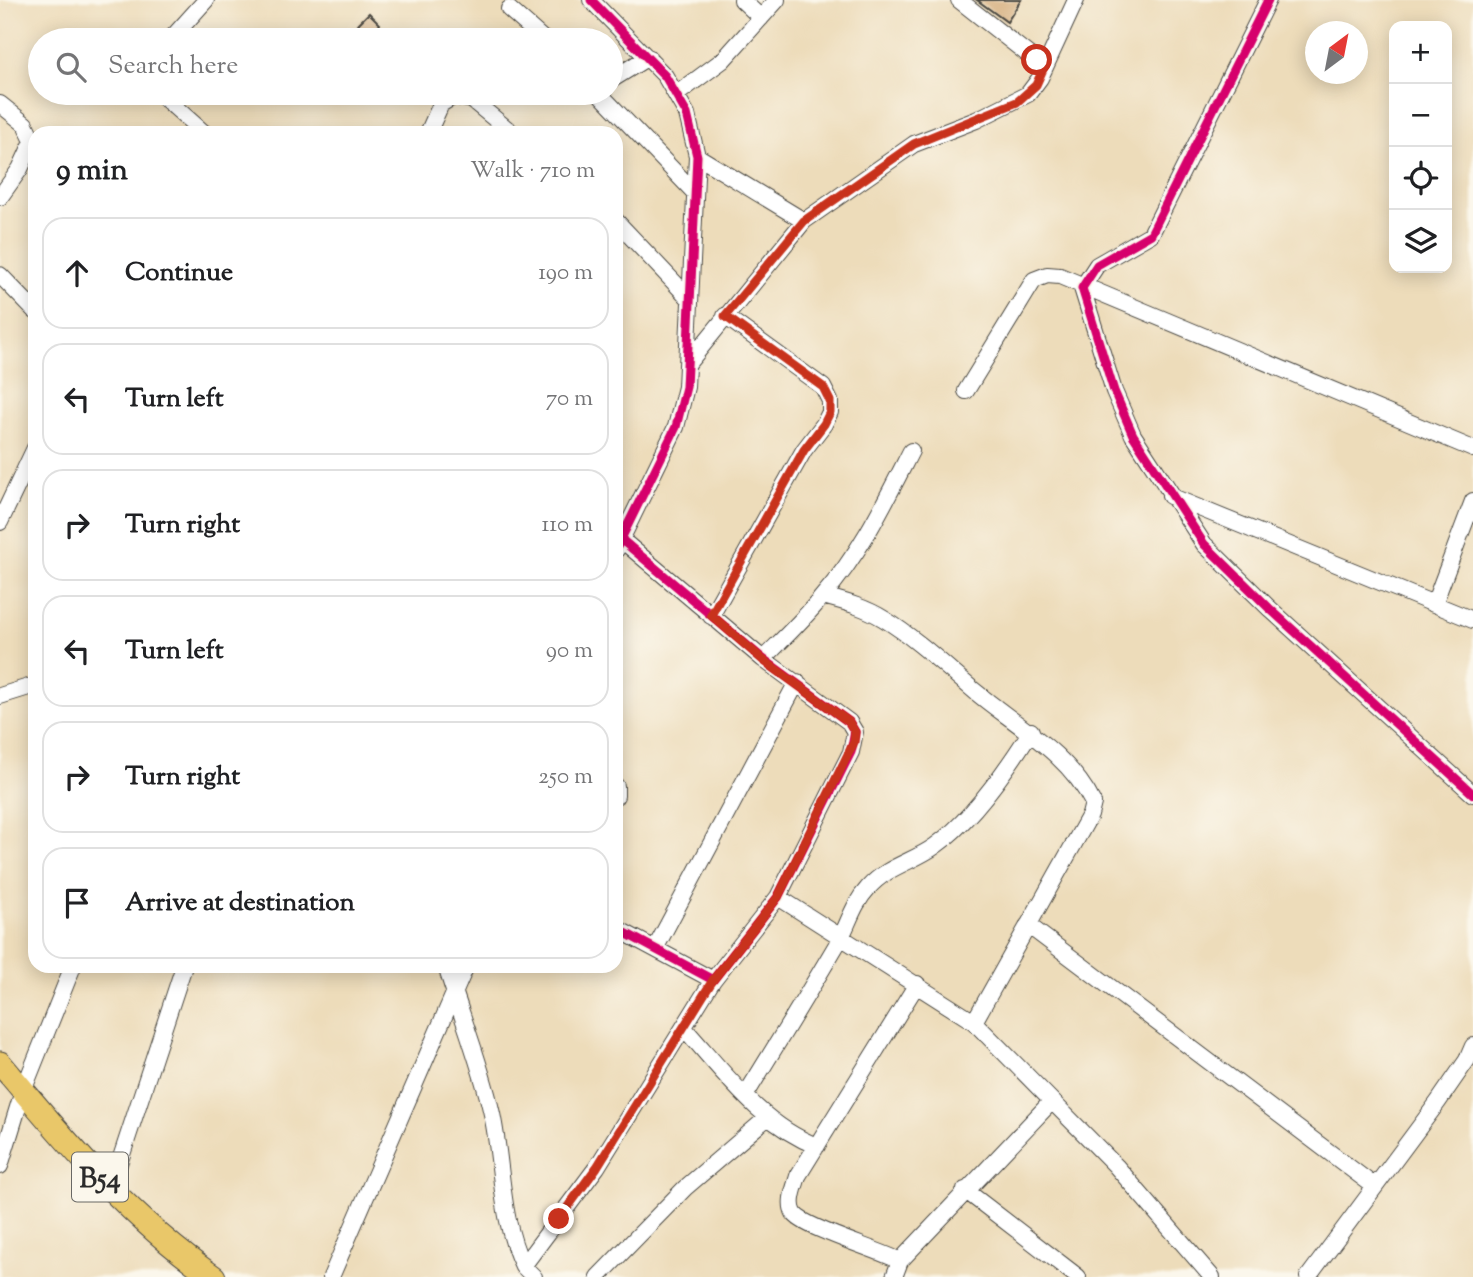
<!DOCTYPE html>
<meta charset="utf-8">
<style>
body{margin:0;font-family:"Sorts Mill Goudy",serif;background:#f2f2f2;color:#202124}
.controls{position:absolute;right:21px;top:21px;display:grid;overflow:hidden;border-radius:14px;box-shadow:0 4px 18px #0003}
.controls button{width:63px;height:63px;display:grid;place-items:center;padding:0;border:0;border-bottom:2px solid #e0e0e0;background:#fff;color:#202124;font:35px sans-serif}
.compass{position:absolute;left:1305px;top:21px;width:63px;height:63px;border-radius:50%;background:#fff;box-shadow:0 4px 18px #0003;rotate:32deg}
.stop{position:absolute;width:21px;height:21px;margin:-16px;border:5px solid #c8321e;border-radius:50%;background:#fff}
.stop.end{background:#c8321e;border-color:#fff;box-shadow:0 2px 7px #0008}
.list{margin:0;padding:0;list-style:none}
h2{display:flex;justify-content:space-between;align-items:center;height:91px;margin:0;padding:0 28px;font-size:30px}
h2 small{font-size:23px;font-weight:400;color:#757577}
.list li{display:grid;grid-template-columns:46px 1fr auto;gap:21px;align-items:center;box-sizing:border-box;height:112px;margin:0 14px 14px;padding:0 14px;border:2px solid #e0e0e0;border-radius:21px}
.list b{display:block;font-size:26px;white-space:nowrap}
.list em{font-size:23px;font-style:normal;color:#757577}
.icon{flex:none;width:38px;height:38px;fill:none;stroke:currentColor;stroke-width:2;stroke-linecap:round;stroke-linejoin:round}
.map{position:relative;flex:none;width:1473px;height:1277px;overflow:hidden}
.search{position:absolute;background:#fff;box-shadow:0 4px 18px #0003;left:28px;top:28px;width:595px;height:77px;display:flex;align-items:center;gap:18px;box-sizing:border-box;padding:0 24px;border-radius:38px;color:#757577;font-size:26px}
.panel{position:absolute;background:#fff;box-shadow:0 4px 18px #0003;left:28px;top:126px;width:595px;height:847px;border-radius:21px}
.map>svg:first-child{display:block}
.building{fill:#d7b182}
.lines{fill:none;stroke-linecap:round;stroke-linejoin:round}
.minor-casing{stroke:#484640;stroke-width:18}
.highway-casing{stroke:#484640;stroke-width:25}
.minor{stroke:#fff;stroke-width:16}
.highway{stroke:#e9c769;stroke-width:23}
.cycleway-casing{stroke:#fbf7ec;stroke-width:13}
.cycleway{stroke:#d6006c;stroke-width:9}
.route{stroke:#c8321e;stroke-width:9}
.labels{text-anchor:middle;stroke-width:5;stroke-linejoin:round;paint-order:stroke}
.shield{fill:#fbf7ec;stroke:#696865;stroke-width:2}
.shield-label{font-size:28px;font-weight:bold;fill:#2b2b2b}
</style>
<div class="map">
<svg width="1473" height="1277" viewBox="0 0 1473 1277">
<rect width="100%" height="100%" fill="#fbf7ec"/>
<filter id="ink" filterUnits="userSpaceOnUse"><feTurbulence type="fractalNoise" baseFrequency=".0143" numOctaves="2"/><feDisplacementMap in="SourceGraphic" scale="14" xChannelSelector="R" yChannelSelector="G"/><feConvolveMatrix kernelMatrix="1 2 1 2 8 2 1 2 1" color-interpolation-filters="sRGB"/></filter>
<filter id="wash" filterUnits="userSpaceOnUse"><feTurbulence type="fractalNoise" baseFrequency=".00686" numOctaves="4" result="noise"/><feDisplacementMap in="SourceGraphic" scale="28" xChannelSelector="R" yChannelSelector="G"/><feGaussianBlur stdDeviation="1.57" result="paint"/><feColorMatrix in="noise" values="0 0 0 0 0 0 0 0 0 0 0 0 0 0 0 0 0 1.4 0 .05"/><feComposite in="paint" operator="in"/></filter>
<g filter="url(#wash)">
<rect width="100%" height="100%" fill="#eddcba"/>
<g id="blocks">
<path class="building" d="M977,0H1021L1007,22Z
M369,13L380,24L371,37L358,24Z"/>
</g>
</g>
<g filter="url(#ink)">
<use href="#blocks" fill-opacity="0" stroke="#484640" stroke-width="2"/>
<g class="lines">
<g class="minor-casing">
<path id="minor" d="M591,0L665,76L687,114L697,156L686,387L676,427L616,550
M742,0L761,18
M959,0L1044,67
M1268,0L1151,234L1097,265L1082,288L1114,391L1133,435L1204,544L1269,608L1473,794
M509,9L544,40
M170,40L206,0
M611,80L648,57
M159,93L204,133
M599,93L695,193
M677,94L723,60L777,0
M0,104L25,124L33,141L20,169L0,197
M428,133L441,104L454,96L472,100L512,133
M697,156L804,221
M616,221L689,298
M0,275L35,311
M689,362L804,221L914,144L976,120L1028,94L1040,78L1076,0
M966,391L1034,280L1047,275L1060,276L1473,449
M1170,496L1473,620
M0,522L35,448
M616,535L763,659L849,722L855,732L851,752L778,897L713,980L616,928
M823,596C845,602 865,607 884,619C917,639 947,668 977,693C1017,726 1069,754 1093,803L1090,815L974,1022
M1434,604L1473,501
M711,616L804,450L824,424L830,412V401L823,387L725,316
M763,659C783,639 804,619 822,597C860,554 885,502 911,451
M0,696L35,685
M616,786V796
M778,897L974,1022L1116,1166L1212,1277
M1028,925L1374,1186
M655,949L797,682
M446,966C461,1015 481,1064 492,1114C503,1165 500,1219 523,1266
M684,1028C723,1071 761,1125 817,1146
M745,1096C777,1044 809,992 840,939C849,922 854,903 868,888C887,866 913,862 935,846C972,820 1007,769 1031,731
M0,1166L23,1091L73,966
M111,1188L184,966
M965,1190L1078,1277
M900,1261L1051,1102
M331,1277L466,966
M534,1277L523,1266L597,1167L713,980
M598,1277L685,1188L768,1117
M894,1277L900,1261C880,1250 803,1228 794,1213C788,1202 795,1187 798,1176L917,984
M1308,1277L1438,1102L1467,1060L1473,1046"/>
</g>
<g class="highway-casing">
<path id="highway" d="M0,1063C65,1140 130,1220 214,1277"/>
</g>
<use href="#minor" class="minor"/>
<use href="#highway" class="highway"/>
<g class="cycleway-casing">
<path id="cycleway" d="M591,0L665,76L687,114L697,156L686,387L676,427L616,549
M1268,0L1151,234L1097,265L1082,288L1114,391L1133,435L1204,544L1269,608L1473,794
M616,535L763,659L849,722L855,732L851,752L778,897L713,980L616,928"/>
</g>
<use href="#cycleway" class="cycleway"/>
</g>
</g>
<g class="lines" filter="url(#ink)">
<path class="route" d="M559,1219L597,1167L713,980L778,897L854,742L855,732L849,722L763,660L711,615L804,450L824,424L830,412V401L823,387L725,316L804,221L914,144L1017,102L1036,85L1044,67L1037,60"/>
</g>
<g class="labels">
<rect class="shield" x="72" y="1152.5" width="56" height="49" rx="5"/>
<g class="shield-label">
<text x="100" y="1187">B54</text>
</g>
</g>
</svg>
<div class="controls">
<button>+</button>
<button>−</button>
<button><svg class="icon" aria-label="locate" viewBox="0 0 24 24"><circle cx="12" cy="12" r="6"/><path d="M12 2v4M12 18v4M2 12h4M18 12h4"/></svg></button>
<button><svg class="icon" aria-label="layers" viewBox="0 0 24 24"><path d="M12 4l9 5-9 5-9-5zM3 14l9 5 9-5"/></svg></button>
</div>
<svg class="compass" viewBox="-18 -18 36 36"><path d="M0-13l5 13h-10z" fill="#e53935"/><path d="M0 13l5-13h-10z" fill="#757577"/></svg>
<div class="stop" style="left:1037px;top:60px"></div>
<div class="stop end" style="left:559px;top:1219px"></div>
<div class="search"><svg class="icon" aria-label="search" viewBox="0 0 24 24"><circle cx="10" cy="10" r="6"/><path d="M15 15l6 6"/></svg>Search here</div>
<section class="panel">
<h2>9 min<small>Walk · 710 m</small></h2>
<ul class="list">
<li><svg class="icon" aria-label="ahead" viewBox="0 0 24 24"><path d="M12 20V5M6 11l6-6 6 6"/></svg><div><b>Continue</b></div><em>190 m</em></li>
<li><svg class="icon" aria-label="left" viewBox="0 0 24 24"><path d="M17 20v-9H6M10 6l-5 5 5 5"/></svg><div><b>Turn left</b></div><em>70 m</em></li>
<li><svg class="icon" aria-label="right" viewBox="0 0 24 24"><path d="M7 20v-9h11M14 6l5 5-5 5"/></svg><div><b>Turn right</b></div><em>110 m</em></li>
<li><svg class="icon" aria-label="left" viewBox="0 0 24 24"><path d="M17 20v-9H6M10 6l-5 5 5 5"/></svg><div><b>Turn left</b></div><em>90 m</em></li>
<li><svg class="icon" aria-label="right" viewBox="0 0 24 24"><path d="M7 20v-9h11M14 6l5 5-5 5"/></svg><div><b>Turn right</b></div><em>250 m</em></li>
<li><svg class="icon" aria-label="arrive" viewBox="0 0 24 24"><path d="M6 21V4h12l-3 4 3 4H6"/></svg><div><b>Arrive at destination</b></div></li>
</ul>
</section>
</div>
